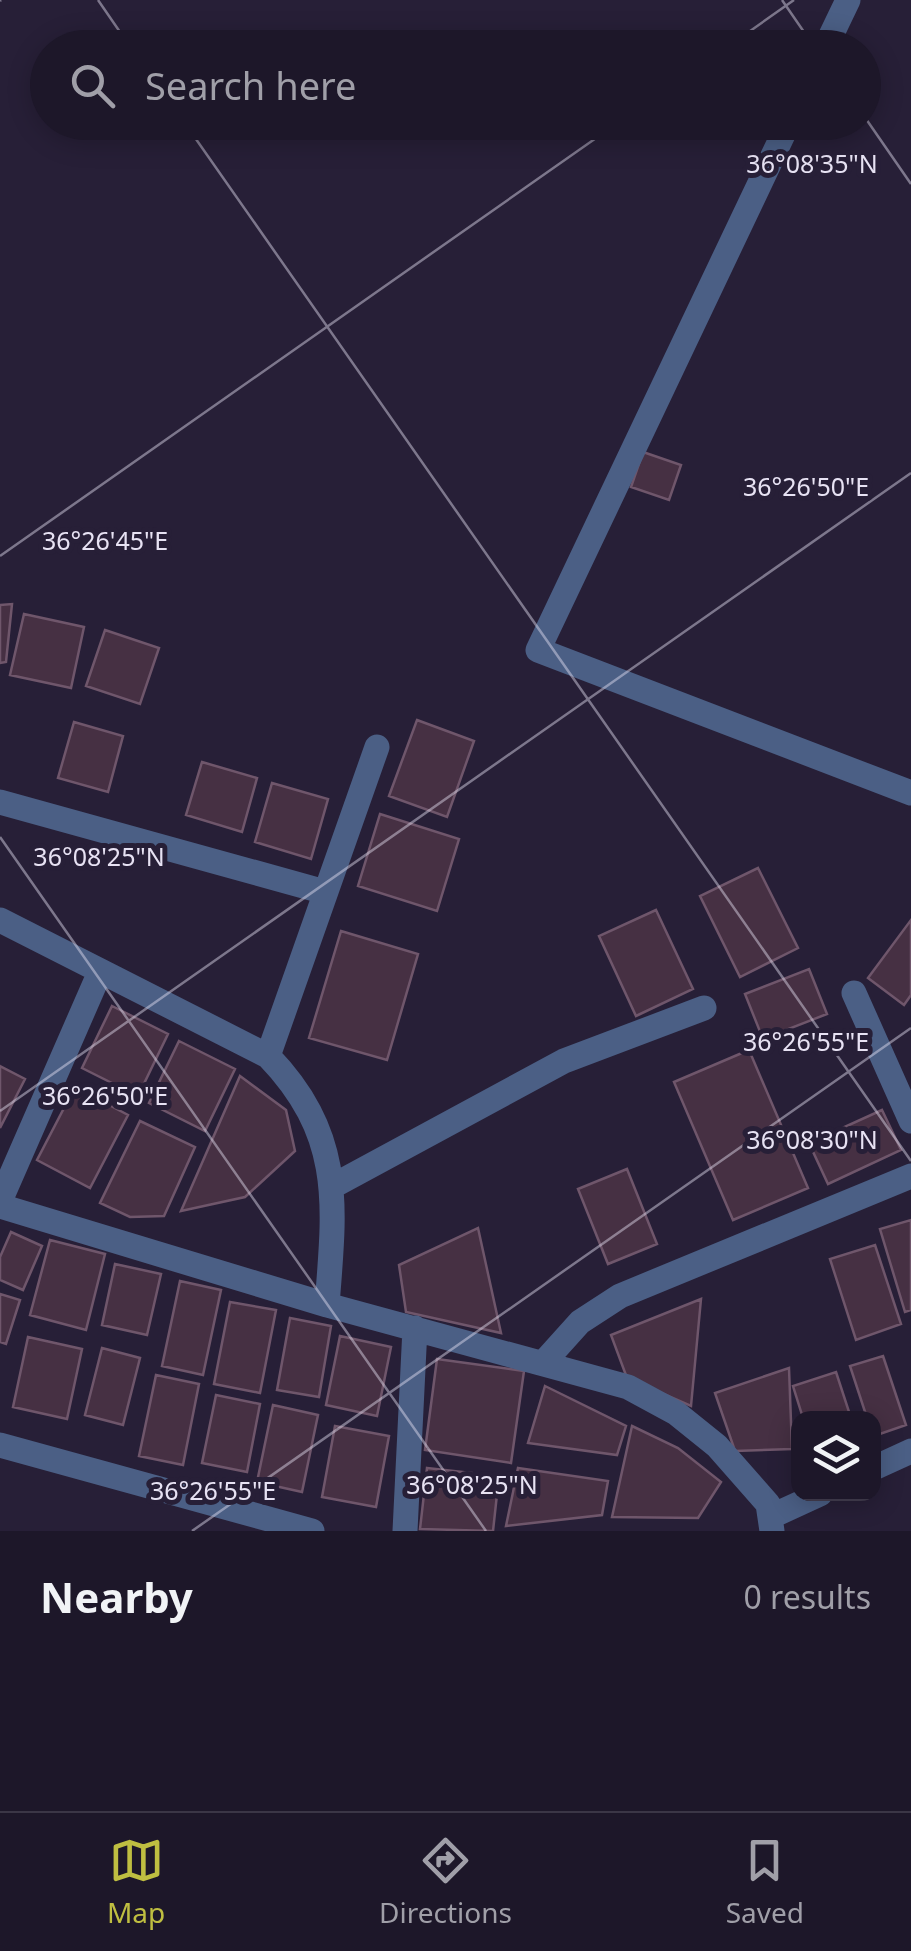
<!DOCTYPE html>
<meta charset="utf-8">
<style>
body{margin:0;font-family:"Noto Sans",sans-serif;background:#252031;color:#f1f3f6}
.controls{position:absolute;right:30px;bottom:30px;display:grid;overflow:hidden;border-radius:20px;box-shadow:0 5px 25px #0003}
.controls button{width:90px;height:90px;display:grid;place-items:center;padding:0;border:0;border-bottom:2px solid #3b3646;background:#1d1729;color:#f1f3f6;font:50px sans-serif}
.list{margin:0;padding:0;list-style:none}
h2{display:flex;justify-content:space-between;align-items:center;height:130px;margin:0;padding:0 40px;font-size:42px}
h2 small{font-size:32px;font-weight:400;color:#a09fa8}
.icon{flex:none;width:55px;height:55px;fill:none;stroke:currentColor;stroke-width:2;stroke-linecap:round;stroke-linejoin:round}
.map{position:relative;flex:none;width:911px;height:1531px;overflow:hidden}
.search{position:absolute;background:#1d1729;box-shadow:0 5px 25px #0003;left:30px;right:30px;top:30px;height:110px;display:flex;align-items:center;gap:25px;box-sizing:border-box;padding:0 35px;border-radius:55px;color:#a09fa8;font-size:38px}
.sheet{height:280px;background:#1d1729}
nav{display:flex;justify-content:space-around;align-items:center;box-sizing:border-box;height:140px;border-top:2px solid #3b3646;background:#1d1729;font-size:28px;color:#a09fa8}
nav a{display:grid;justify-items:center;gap:5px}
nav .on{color:#bfbe41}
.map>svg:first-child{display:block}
.building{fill:#463043;stroke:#6f566b;stroke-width:2.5}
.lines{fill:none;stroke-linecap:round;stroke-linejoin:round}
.minor{stroke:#4b5f85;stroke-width:25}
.ticks{fill:none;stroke:#e7e2f3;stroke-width:2.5;stroke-opacity:0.45}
.ticks-label{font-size:25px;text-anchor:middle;fill:#e7e2f3;stroke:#271f37;stroke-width:10;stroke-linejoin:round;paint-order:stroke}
</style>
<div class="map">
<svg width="911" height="1531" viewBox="0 0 911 1531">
<rect width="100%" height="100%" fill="#271f37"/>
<path class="building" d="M643,452L681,465L669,500L631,487Z
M12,604L6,662L0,663V605Z
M24,614L84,627L71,688L10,675Z
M105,630L159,648L140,704L86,686Z
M417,720L474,741L447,817L389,796Z
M74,722L123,736L108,792L58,778Z
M202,762L257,778L242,832L186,815Z
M272,783L328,799L311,859L255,842Z
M380,814L459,839L437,911L358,886Z
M758,868L798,948L740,977L700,896Z
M656,910L693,989L636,1016L599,936Z
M911,920V995L904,1005L868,978Z
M341,931L418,954L387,1060L309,1038Z
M809,969L827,1014L763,1039L745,994Z
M112,1006L168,1034L138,1096L82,1068Z
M179,1041L235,1069L205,1131L149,1103Z
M749,1050L808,1188L733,1220L674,1082Z
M0,1066L25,1079L0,1128Z
M240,1076L286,1110L295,1151L245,1197L181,1211Z
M75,1087L128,1115L90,1188L37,1160Z
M882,1110L901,1150L828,1184L809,1143Z
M140,1121L195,1147L164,1216L130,1217L100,1203Z
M627,1169L657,1244L608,1264L578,1189Z
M911,1220V1310L905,1312L880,1229Z
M478,1228L501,1333L406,1312L399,1265Z
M11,1232L42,1246L23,1290L0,1280V1257Z
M50,1240L105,1254L86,1330L30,1315Z
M875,1245L901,1324L856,1340L830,1259Z
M115,1264L161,1274L147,1335L102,1325Z
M180,1281L221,1290L203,1375L162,1366Z
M0,1294L20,1300L6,1344L0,1342Z
M701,1299L691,1406L627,1378L611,1335Z
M230,1302L276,1310L260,1393L214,1384Z
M290,1318L331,1326L319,1397L277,1390Z
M340,1336L391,1347L377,1416L326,1405Z
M28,1337L82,1349L67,1419L13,1407Z
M102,1348L140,1358L123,1425L85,1415Z
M883,1356L906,1425L874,1436V1418H867L850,1366Z
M437,1359L524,1371L511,1463L425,1450Z
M789,1368L792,1449L735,1451L715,1393Z
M836,1372L851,1418H803L793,1386Z
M156,1375L199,1384L183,1465L139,1456Z
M545,1386L626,1426L617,1455L528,1443Z
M216,1395L260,1404L247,1472L202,1463Z
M273,1405L318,1415L302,1492L257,1482Z
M335,1426L389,1436L376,1507L322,1497Z
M632,1426L678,1448L721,1482L698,1518L612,1517Z
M427,1468L499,1476L493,1531L420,1529Z
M518,1468L608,1481L602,1515L506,1526Z"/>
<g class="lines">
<path class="minor" d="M825,48L848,0
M789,122L538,650L911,793
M0,802L325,892
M0,920L268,1056C344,1135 335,1204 327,1305
M854,993L911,1121
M268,1056L377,747
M333,1186L564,1061L704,1008
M0,1201L100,972
M0,1206L327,1305L628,1387L676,1413L717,1446L768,1504L772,1531
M544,1362L580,1322L620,1296L911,1176
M0,1445L312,1531
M874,1468L911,1451
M772,1516L820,1494
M405,1531L415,1328"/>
</g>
<path class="ticks" d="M98,0L131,48M782,0L815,48M0,1L1,0M726,48L794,0M864,116L911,184M184,122L911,1161M0,556L619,122M0,837L486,1531M0,1111L911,473M192,1531L911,1028"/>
<g class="ticks-label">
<text x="812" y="173">36°08'35"N</text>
<text x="806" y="496">36°26'50"E</text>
<text x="105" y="550">36°26'45"E</text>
<text x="99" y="866">36°08'25"N</text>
<text x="806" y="1051">36°26'55"E</text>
<text x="105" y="1105">36°26'50"E</text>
<text x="812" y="1149">36°08'30"N</text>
<text x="472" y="1494">36°08'25"N</text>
<text x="213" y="1500">36°26'55"E</text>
</g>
</svg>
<div class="controls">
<button><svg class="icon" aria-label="layers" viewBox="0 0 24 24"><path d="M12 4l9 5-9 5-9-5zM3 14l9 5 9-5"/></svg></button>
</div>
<div class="search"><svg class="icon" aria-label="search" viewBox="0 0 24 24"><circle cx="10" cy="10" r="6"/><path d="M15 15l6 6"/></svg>Search here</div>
</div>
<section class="sheet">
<h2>Nearby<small>0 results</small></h2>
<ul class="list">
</ul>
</section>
<nav>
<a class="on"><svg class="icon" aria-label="map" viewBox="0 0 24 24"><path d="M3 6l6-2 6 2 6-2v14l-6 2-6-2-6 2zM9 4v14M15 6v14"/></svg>Map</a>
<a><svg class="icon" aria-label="directions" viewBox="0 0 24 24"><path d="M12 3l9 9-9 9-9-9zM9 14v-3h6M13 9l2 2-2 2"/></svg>Directions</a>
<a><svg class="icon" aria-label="saved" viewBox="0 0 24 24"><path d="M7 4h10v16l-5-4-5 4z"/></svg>Saved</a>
</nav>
